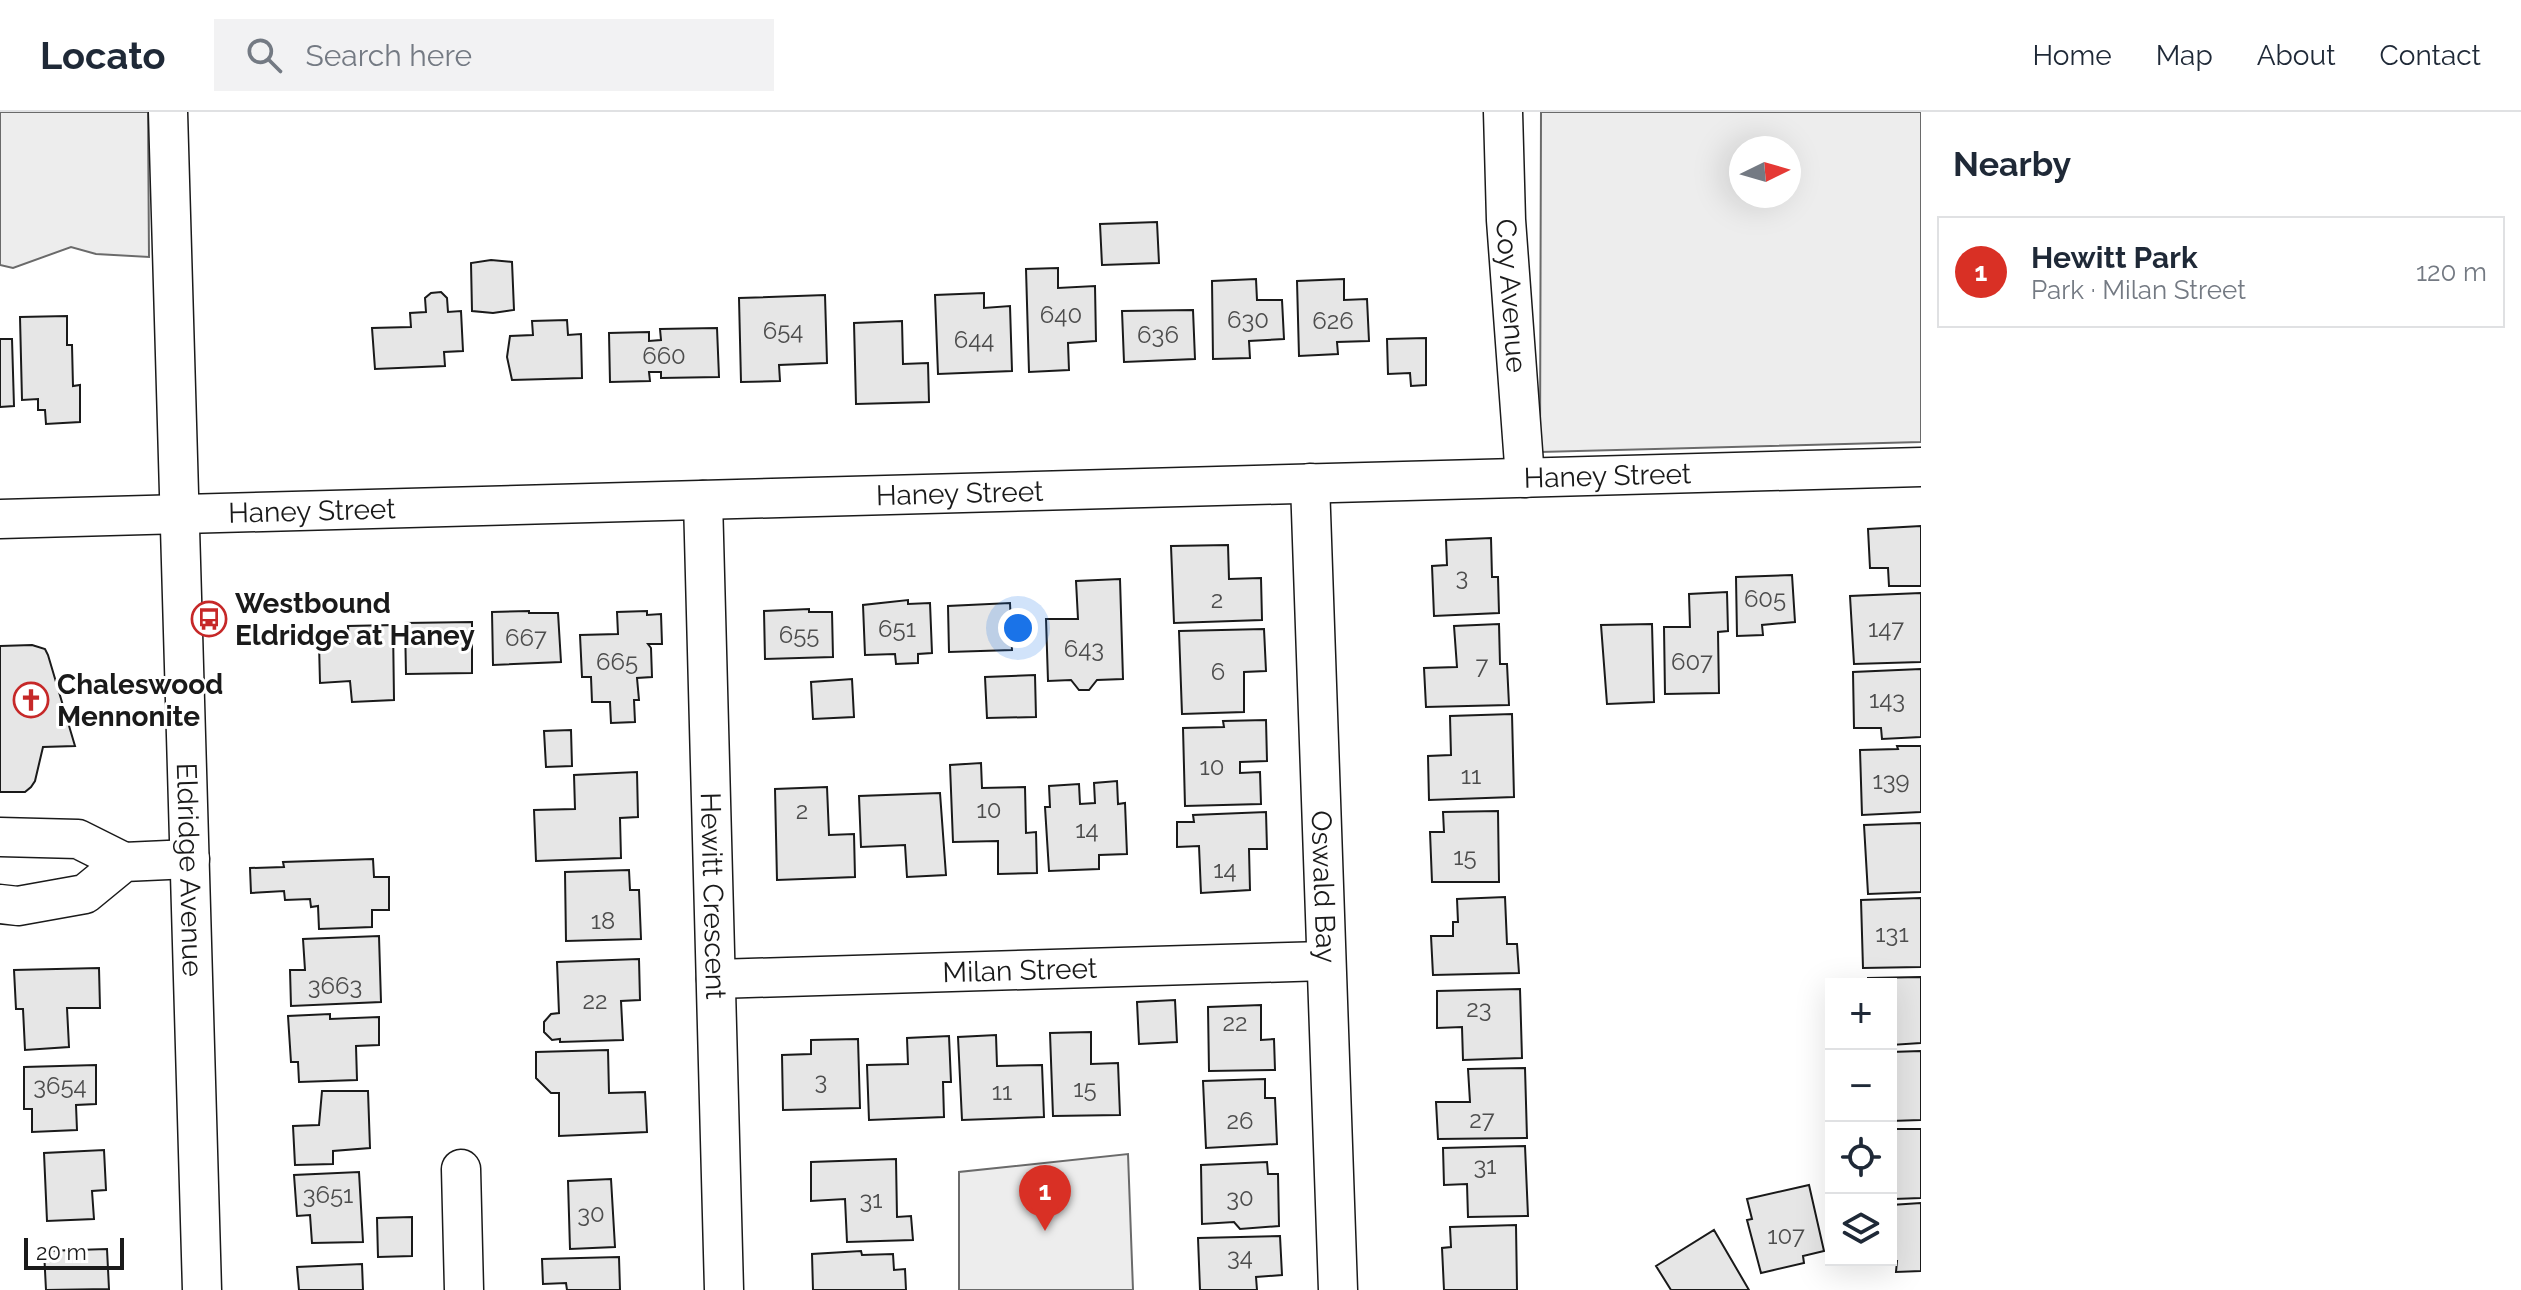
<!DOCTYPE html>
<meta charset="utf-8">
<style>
body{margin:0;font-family:Raleway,sans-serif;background:#f2f2f3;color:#1f2937}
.controls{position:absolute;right:24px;bottom:24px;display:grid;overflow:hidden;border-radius:0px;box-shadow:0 8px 32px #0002}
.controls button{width:72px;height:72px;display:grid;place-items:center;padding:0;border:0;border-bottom:2px solid #e0e1e3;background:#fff;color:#1f2937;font:40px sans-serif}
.compass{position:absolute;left:1729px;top:24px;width:72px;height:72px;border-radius:50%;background:#fff;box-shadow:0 8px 32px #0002;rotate:85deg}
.scale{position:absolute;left:24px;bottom:20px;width:100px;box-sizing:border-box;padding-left:8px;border:4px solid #1a1a1a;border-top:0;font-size:22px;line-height:28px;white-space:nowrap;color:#1a1a1a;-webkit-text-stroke:6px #fff;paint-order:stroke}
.you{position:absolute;left:1018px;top:516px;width:28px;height:28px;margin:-20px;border:6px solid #fff;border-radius:50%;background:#1a73e8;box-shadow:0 0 0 12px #1a73e833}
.badge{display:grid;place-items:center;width:52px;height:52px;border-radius:50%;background:#d93025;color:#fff;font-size:26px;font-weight:700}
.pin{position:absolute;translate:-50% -66px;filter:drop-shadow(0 2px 4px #0008)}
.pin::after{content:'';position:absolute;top:42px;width:28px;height:24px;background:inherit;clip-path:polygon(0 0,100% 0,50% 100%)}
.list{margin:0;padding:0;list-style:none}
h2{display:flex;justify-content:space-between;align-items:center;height:104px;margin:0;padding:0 32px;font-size:34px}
h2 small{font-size:26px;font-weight:400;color:#747a83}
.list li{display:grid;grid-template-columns:52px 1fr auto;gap:24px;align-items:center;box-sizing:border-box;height:112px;margin:0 16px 16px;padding:0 16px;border:2px solid #e0e1e3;border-radius:0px}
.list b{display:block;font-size:30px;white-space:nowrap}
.list p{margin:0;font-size:26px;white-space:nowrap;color:#747a83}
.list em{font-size:26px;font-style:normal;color:#747a83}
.icon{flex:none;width:44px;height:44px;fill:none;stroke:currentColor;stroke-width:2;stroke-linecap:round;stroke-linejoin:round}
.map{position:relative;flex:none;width:1921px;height:1178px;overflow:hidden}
header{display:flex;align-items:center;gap:48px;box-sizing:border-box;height:112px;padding:0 40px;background:#fff;border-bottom:2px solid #e0e1e3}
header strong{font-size:38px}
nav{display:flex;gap:44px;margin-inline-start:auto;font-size:28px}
.search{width:560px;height:72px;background:#f2f2f3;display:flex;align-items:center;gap:20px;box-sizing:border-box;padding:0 28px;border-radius:0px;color:#747a83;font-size:30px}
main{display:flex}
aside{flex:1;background:#fff}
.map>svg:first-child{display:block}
.built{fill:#ededed;stroke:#6a6a6a;stroke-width:2;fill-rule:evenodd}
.building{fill:#e6e6e6;stroke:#1a1a1a;stroke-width:2}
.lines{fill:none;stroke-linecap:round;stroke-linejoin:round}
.minor-casing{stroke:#1a1a1a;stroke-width:41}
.minor{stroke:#fff;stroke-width:38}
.labels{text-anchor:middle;stroke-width:6;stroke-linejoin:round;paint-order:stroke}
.number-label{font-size:24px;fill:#4d4d4d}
.street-label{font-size:28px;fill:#1a1a1a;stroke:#fff}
.poi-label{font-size:28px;font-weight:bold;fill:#1a1a1a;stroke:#fff;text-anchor:start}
</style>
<header>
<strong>Locato</strong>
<div class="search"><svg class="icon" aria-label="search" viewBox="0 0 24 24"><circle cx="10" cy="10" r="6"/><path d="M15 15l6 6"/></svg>Search here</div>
<nav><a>Home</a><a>Map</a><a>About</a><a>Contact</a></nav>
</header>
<main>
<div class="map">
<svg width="1921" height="1178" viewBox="0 0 1921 1178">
<rect width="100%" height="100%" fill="#fff"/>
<path class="built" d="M0,0H148L149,145L96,142L71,135L13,156L0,153Z
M1541,0H1921V330L1540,340ZM1741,36H1789V84H1741Z
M1128,1042L1133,1178H959V1060Z"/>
<path class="building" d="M1157,110L1159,151L1102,153L1100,112Z
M491,148L512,150L514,198L493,201L472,199L471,151Z
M1058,156V176L1095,174L1096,229L1068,231L1069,258L1029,260L1026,157Z
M1256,167L1257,188H1282L1284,227L1249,229L1250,246L1213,247L1212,169Z
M1344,167V188L1367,187L1369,229L1337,230L1338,242L1299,244L1297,169Z
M441,180L447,186L448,200L461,199L463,239L444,240L445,254L375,257L372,216L411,215L410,201L426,200L425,186L431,181Z
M984,181V196L1010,194L1012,259L938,262L935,183Z
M825,183L827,251L779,253L780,269L741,270L739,186Z
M1193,198L1195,247L1124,250L1122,199Z
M67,204V233H72L73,274L80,273V310L46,312L45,298H38V287L22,288L20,205Z
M567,208L568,223L581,222L582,266L512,268L507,245L510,224L533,223L532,209Z
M902,209L903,252L928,251L929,290L856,292L854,211Z
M717,216L719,265L661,266V260H649L650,269L610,270L609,221L649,220V229L661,228L660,217Z
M1426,226V273L1411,274L1410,261L1388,262L1387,227Z
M0,227H12L14,294L0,295Z
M1921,414V474H1889L1888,456H1870L1868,417Z
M1491,426L1492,465H1498L1499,501L1434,504L1432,454L1447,453L1446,428Z
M1228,433L1229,467L1261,466L1262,508L1174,511L1171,434Z
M1792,463L1795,510L1762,513L1763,523L1737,524L1736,465Z
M1120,467L1123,567L1097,568L1089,578H1079L1071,568L1048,569L1046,507H1078L1076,469Z
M1727,480L1728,519L1718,520L1719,581L1665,582L1664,515H1690L1689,482Z
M1921,481V550L1854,552L1850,484Z
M908,488V492L930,491L932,541L918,542V551L896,552L895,542L865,543L863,493Z
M1010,491L1012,538L949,540L948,494Z
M809,497V500H832L833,545L765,547L764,499Z
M529,499V501H558L561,550L493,553L492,500Z
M647,499V503L661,502L662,532H648L651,536L652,565L637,566L639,588H634L635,610L611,611L610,590H592L591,565H582L580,523L618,522L617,500Z
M472,510V561L406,562L405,511Z
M1499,512L1500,552H1507L1509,593L1426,595L1424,556L1457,555L1454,514Z
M1652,512L1654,590L1607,592L1601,513Z
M393,513L394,588L352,590L350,569L320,571L319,531H349L348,514Z
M1264,517L1266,559L1244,560V600L1182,602L1179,519Z
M32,533L45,537L48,543L75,634L43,635L35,669L31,675L25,680H0V534Z
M1921,557V625L1882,627L1881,616H1854L1853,560Z
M1035,563L1036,605L987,606L985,565Z
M852,567L854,605L813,607L811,570Z
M1512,602L1514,685L1429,688L1428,644L1451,643L1450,604Z
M1266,608L1267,649L1240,650V661L1260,660L1261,692L1185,694L1183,616L1224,615L1223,609Z
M571,618L572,654L546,655L544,619Z
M1897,634H1921V700L1862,703L1860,638L1898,637Z
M981,651L982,676L1025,675L1026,721L1036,720L1037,761L998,762V729L953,730L950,653Z
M637,660L638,705L620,706L621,746L536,749L534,698L575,697L574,663Z
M1117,669L1118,692L1125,691L1127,742L1099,743V757L1049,759L1045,695H1050L1049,674L1079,672L1080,692L1095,691L1094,671Z
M827,675L829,723L854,722L855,765L777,768L775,677Z
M940,681L946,763L907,765L905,733L861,735L859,684Z
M1498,699L1499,770H1432L1430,720H1444L1443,700Z
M1266,700L1267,737H1249L1250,778L1201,781L1199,734L1177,735V710H1194L1193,703Z
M1921,711V780L1868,782L1864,713Z
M373,747L374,765H389V798H372V815L319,817L318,794L311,795L310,787L285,788L284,779L251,781L250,756L284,755L283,750Z
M629,758L630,778H639L641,827L566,829L565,760Z
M1505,785L1507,832H1517L1519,861L1433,863L1431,824H1453V810H1458L1457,787Z
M1921,786V855L1863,856L1861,788Z
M379,824L381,890L291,894L290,858H305L303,827Z
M639,847L640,888L621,889L623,928L560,930V927L552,928L544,920V910L551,902L559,901L557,850Z
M99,856L100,896H67L69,935L25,938L23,897H16L14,858Z
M1921,865V931L1891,933V872H1868V866Z
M1520,877L1522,946L1463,948L1462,915L1437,916V879Z
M1175,888L1177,930L1139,932L1137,890Z
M1261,893V928L1274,927L1275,958L1209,959L1208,895Z
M330,902V907L379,905V933L356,934L357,968L299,970L298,950H291L288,904Z
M1091,920V952L1118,951L1120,1003L1053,1004L1050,921Z
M996,923L997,954L1042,953L1044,1005L962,1008L958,925Z
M949,924L951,970H943L944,1005L869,1008L867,953L908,952L907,926Z
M858,927L860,996L783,998L782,943L811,942V928Z
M608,938L609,981L645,980L647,1020L559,1024V981H551L536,966V940Z
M1921,939V1008L1891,1009V940Z
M96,953V992L76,993L77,1018L32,1020V997H24V955Z
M1525,956L1527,1026L1438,1027L1436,990H1470L1468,957Z
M1265,967V986H1275L1277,1032L1206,1036L1203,969Z
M322,979H368L370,1036L333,1039V1052L295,1053L293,1014L319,1013Z
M1891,1017H1921V1086L1894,1087L1893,1080H1891Z
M1525,1034L1528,1104L1468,1105L1467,1072L1444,1073L1443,1036Z
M104,1038L106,1078L92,1079L94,1107L47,1109L44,1041Z
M896,1047L897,1105L911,1104L913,1128L847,1130L845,1087L811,1089V1050Z
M1267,1050L1268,1062H1278L1279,1114L1240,1117L1234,1110L1202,1112L1201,1053Z
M359,1060L363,1130L312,1131L310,1103L297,1104L294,1063Z
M611,1067L615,1135L570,1137L568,1069Z
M1809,1073L1824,1139L1803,1144L1804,1151L1761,1161L1747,1108L1752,1107L1747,1087Z
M1921,1091V1159L1896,1160L1897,1149L1871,1150L1870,1148H1891V1093Z
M412,1105V1144L378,1145L377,1106Z
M1516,1113L1517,1178H1444L1442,1136L1451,1135L1450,1115Z
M1714,1118L1749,1178H1671L1656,1154Z
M1280,1124L1282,1163L1256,1165L1257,1178H1200L1198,1126Z
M107,1137L109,1177L46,1178L44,1139Z
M861,1139L862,1143L893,1142L894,1158L905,1157L906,1178H813L812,1142Z
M619,1145L620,1178H567L566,1171L543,1172L542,1147Z
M362,1152L363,1178H299L297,1155Z"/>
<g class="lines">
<g class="minor-casing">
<g id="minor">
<path id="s1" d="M168,0L202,1178"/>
<path id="s2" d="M1503,0L1506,108L1525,366"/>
<path id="s3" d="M1310,371L1338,1178"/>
<path id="s4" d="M703,388L724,1178"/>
<path id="s5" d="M0,407L1921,355"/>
<path d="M0,725L78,727L124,750"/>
<path d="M0,792L18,794L85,782L124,750L190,747"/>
<path id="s6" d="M716,867L1325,849"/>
<path d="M461,1057L464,1178"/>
</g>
</g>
<use href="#minor" class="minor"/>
</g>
<defs>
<g id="bus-ring" transform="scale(1.8)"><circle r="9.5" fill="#fff" stroke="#c62828" stroke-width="1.5"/><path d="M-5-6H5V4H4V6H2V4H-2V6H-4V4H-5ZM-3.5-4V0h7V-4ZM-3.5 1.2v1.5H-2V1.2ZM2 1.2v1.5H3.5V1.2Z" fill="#c62828"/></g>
<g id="church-ring" transform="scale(1.8)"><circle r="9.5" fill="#fff" stroke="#c62828" stroke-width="1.5"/><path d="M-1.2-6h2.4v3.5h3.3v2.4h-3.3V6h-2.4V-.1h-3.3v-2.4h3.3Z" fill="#c62828"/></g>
</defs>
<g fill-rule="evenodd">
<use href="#bus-ring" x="209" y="507"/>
<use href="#church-ring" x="31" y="588"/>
</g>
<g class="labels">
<g class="number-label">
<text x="1061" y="211">640</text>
<text x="1248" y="216">630</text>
<text x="1333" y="217">626</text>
<text x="783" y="227">654</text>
<text x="1158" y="231">636</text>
<text x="974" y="236">644</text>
<text x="664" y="252">660</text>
<text x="1462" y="473">3</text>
<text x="1765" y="495">605</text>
<text x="1217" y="496">2</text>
<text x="897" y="525">651</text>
<text x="1886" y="525">147</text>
<text x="799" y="531">655</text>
<text x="526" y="534">667</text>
<text x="1084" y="545">643</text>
<text x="617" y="558">665</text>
<text x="1692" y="558">607</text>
<text x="1482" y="562">7</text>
<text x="1218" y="568">6</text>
<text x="1887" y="596">143</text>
<text x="1212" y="663">10</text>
<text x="1471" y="672">11</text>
<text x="1891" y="677">139</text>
<text x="989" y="706">10</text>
<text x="802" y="707">2</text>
<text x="1087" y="726">14</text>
<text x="1465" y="753">15</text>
<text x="1225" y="766">14</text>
<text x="603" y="817">18</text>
<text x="1892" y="830">131</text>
<text x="335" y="882">3663</text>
<text x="595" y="897">22</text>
<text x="1479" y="905">23</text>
<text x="1235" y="919">22</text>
<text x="821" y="977">3</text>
<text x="60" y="982">3654</text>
<text x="1085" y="985">15</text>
<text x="1002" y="988">11</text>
<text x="1482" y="1016">27</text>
<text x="1240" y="1017">26</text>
<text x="1485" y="1062">31</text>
<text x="328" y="1091">3651</text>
<text x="1240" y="1094">30</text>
<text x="871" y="1096">31</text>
<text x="591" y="1110">30</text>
<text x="1786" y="1132">107</text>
<text x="1240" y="1153">34</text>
</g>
<g class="street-label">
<text dy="10" stroke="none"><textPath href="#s2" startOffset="184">Coy Avenue</textPath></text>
<text dy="10" stroke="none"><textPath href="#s5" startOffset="1608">Haney Street</textPath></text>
<text dy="10" stroke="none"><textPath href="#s5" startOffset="960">Haney Street</textPath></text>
<text dy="10" stroke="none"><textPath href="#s5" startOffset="312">Haney Street</textPath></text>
<text dy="10" stroke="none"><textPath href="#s1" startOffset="758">Eldridge Avenue</textPath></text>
<text dy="10" stroke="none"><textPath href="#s3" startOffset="404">Oswald Bay</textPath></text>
<text dy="10" stroke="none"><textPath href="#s4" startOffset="396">Hewitt Crescent</textPath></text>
<text dy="10" stroke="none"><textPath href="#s6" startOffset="304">Milan Street</textPath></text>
</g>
<g class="poi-label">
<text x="235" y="501">Westbound<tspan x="235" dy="32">Eldridge at Haney</tspan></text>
<text x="57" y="582">Chaleswood<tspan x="57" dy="32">Mennonite</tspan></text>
</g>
</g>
</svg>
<div class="controls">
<button>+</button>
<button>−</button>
<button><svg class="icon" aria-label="locate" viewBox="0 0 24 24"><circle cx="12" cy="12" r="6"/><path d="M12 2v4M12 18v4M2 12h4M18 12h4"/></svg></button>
<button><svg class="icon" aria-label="layers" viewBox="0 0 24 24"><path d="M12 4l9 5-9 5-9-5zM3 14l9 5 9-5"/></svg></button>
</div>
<svg class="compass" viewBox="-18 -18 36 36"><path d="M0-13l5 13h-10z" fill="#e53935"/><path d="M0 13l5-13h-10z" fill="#747a83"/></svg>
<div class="scale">20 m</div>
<div class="you"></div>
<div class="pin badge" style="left:1045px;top:1119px">1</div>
</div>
<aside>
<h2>Nearby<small></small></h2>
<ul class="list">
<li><span class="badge">1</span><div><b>Hewitt Park</b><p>Park · Milan Street</p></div><em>120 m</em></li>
</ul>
</aside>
</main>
